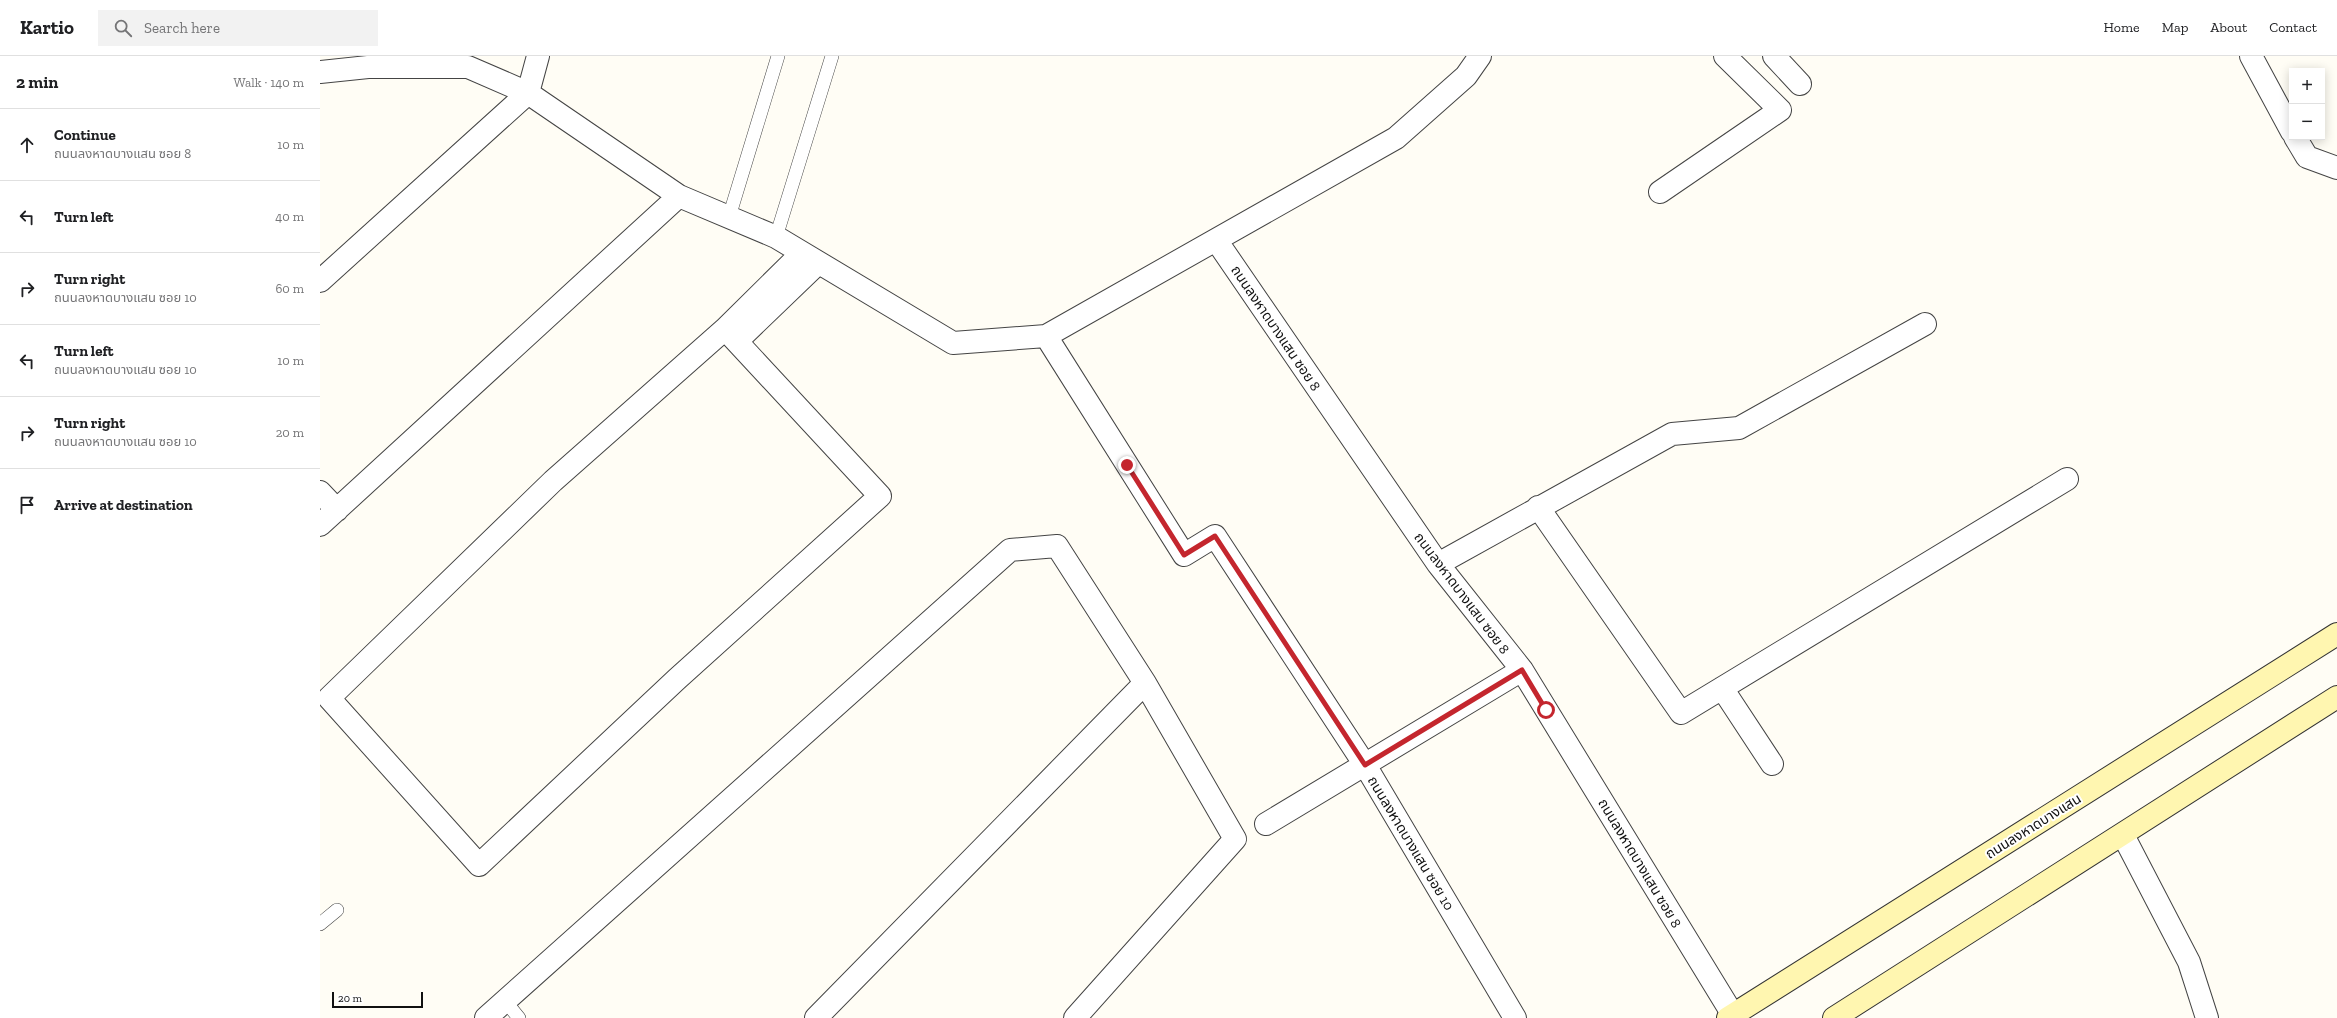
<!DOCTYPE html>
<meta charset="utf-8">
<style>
body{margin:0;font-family:"Zilla Slab","Noto Sans Thai",serif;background:#f2f2f2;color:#202124}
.controls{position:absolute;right:12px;top:12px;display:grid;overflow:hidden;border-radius:0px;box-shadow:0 2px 10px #0003}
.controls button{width:36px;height:36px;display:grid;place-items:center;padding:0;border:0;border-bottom:1px solid #e0e0e0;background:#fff;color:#202124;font:20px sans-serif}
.scale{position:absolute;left:12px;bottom:10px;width:91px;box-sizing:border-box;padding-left:4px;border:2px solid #111;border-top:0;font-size:11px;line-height:14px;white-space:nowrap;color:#111;-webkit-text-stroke:3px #fff;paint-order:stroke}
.stop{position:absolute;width:12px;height:12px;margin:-9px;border:3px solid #c4262e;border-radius:50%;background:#fff}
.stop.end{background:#c4262e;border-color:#fff;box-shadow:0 1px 4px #0008}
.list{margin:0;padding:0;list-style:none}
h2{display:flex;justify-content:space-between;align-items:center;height:52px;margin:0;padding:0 16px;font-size:17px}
h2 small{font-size:13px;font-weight:400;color:#757577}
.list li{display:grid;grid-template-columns:26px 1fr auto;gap:12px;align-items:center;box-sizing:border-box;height:72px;padding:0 16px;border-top:1px solid #e0e0e0}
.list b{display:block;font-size:15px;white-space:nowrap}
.list p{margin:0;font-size:13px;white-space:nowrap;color:#757577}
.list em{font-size:13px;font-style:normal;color:#757577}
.icon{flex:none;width:22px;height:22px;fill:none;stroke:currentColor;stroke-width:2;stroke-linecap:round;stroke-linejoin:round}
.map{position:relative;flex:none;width:2017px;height:962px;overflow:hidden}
header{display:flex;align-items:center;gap:24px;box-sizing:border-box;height:56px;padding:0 20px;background:#fff;border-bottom:1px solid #e0e0e0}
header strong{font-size:19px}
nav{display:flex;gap:22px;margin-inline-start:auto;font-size:14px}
.search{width:280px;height:36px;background:#f2f2f2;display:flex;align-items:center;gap:10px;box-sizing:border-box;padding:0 14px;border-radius:0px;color:#757577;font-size:15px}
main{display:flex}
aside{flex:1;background:#fff}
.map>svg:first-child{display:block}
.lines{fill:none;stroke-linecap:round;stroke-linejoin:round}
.service-casing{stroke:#444;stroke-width:14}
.minor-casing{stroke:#444;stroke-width:24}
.secondary-casing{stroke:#333;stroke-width:24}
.service{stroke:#fff;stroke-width:13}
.minor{stroke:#fff;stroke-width:22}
.secondary{stroke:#fff6b0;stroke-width:22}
.route{stroke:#c4262e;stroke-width:5}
.labels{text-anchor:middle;stroke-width:4;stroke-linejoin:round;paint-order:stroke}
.street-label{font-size:14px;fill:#111;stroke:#fff}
</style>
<header>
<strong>Kartio</strong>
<div class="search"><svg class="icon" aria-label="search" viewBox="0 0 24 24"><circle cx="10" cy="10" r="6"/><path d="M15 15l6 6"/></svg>Search here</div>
<nav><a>Home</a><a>Map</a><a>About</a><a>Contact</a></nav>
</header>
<main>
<aside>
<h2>2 min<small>Walk · 140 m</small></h2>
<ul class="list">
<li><svg class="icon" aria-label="ahead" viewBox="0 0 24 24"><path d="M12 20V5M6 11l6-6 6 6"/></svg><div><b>Continue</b><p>ถนนลงหาดบางแสน ซอย 8</p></div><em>10 m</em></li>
<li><svg class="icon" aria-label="left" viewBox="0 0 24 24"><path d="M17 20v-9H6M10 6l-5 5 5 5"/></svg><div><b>Turn left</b></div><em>40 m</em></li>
<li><svg class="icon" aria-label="right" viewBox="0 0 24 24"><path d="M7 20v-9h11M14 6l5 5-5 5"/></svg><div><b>Turn right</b><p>ถนนลงหาดบางแสน ซอย 10</p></div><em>60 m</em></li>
<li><svg class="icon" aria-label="left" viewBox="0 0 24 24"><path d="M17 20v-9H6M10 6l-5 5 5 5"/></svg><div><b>Turn left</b><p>ถนนลงหาดบางแสน ซอย 10</p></div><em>10 m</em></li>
<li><svg class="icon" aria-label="right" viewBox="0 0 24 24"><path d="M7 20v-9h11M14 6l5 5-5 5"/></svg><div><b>Turn right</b><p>ถนนลงหาดบางแสน ซอย 10</p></div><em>20 m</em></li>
<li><svg class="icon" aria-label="arrive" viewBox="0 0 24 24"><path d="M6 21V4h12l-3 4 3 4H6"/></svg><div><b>Arrive at destination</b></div></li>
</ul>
</aside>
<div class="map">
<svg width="2017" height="962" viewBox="0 0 2017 962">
<rect width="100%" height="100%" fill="#fffdf5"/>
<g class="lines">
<g class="service-casing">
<path id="service" d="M409,161L458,0
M456,181L512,0
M0,868L17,854
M186,946L199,962"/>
</g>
<g class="minor-casing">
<path id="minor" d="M1454,0L1480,28
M1931,0L1972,76
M0,16L48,11H148L208,37L359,140L456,181L633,287L726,280L1076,82L1146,20L1160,0
M1975,81L1987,101L2017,112
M1340,136L1460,54L1405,0
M896,184L1118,508L1202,614L1413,959
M0,225L208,37L218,0
M405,273L560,440L357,623L159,809L9,642L233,425Z
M405,273L482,197
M726,280L864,499L895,480L1045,709L1195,962
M418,284L498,207
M0,436L17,454
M1218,451L1361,657L1747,423
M0,469L359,140
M1118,508L1352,378L1419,372L1605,268
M1402,632L1452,708
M946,768L1202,614
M1803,779L1869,906L1887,962
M166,962L690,494L737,490L825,627L915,783L755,962
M496,962L825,627"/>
</g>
<g class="secondary-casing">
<path id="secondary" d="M1408,962L2017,578
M1514,962L2017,641"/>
</g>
<use href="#service" class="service"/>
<use href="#minor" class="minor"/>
<use href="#secondary" class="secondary"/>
</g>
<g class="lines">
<path class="route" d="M807,409L864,499L895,480L1045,709L1202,614L1226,654"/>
</g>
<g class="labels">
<g class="street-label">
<text transform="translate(956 272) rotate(56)" y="5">ถนนลงหาดบางแสน ซอย 8</text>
<text transform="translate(1142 537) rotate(53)" y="5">ถนนลงหาดบางแสน ซอย 8</text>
<text transform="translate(1713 770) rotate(-32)" y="5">ถนนลงหาดบางแสน</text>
<text transform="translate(1091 787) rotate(59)" y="5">ถนนลงหาดบางแสน ซอย 10</text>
<text transform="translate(1320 807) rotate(59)" y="5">ถนนลงหาดบางแสน ซอย 8</text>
</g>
</g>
</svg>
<div class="controls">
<button>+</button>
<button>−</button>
</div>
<div class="scale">20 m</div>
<div class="stop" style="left:1226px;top:654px"></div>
<div class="stop end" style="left:807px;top:409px"></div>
</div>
</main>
